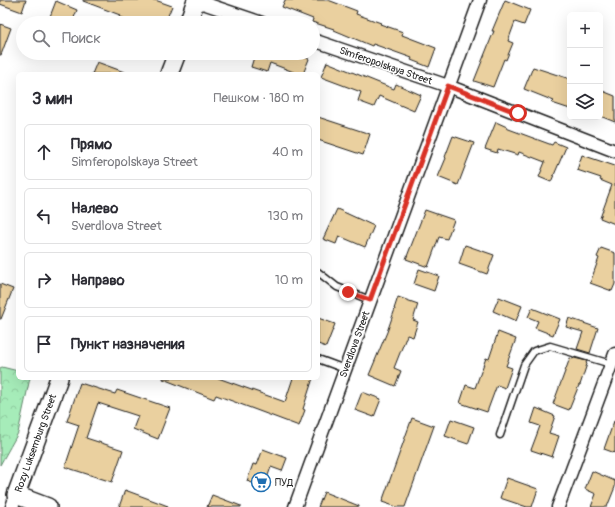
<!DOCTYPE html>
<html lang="ru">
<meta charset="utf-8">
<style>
body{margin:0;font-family:Pangolin,sans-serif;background:#f2f2f3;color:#2b2b33}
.controls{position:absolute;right:12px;top:12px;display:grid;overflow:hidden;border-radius:6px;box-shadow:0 4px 16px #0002}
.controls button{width:36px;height:36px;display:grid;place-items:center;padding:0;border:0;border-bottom:1px solid #e1e1e2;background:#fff;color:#2b2b33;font:20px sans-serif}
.stop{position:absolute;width:12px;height:12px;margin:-9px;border:3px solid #d93025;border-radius:50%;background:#fff}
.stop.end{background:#d93025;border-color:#fff;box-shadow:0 1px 4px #0008}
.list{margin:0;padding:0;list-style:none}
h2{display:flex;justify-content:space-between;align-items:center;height:52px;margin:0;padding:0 16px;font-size:17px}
h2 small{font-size:13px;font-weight:400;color:#7c7c81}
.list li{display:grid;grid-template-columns:26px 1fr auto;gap:12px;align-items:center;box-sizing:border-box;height:56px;margin:0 8px 8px;padding:0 8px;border:1px solid #e1e1e2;border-radius:6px}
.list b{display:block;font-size:15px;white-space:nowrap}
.list p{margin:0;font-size:13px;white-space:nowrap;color:#7c7c81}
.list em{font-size:13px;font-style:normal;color:#7c7c81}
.icon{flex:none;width:22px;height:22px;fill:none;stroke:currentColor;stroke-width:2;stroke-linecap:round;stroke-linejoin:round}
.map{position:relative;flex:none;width:615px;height:507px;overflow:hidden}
.search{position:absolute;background:#fff;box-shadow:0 4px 16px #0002;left:16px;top:16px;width:304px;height:44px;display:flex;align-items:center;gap:10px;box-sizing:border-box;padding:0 14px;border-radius:22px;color:#7c7c81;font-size:15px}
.panel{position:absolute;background:#fff;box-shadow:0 4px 16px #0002;left:16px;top:72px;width:304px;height:308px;border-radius:6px}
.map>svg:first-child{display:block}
.park{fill:url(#park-crowns);stroke:#61846a}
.building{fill:#ead09f;stroke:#1c1c1c}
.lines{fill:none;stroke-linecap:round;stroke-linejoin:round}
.service-casing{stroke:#1c1c1c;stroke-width:9}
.minor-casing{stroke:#1c1c1c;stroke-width:15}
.secondary-casing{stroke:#1c1c1c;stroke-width:20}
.service{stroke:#fff;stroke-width:6}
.minor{stroke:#fff;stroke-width:12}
.secondary{stroke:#fff;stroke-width:17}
.route{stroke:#d93025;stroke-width:5}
.labels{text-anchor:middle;stroke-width:3;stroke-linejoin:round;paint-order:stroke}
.street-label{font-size:10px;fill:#1c1c1c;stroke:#fff}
.poi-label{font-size:10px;fill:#1c1c1c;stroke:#fff;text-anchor:start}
</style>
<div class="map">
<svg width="615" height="507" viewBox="0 0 615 507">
<defs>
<pattern id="park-crowns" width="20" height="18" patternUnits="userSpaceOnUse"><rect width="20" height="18" fill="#a6ecb9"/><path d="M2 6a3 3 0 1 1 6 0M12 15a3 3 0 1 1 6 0" fill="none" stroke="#8eca9e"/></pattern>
</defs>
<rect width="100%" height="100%" fill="#fff"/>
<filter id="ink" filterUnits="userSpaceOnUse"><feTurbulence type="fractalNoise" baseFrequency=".025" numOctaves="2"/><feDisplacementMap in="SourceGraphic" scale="8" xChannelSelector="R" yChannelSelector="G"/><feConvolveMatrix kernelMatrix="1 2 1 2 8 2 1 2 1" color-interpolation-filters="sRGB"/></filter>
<g filter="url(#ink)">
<path class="park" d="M2,367L18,371V378H30L18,433L0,465V368Z"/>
<path class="building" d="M0,0H26L22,12L0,4Z
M83,0H155L172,6L165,23H137L119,17L120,15L83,1Z
M285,0H328L357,11L356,14L381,23L380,24L403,32L402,35L436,48L429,67L411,60L412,58L373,44L372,46L334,30V29L312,22L313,19L282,7Z
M505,0L530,10L524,25L515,22L508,41L513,43L506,60L504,59L493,87L474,81L494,31H492Z
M56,1L77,10L72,23H60L49,19Z
M0,24L11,28L1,55H0Z
M246,53H294L309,59L303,74H299L270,63L267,72L251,67L254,57L246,54Z
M97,62L127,73V74H92Z
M327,62L394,89L396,84L421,95L414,111L379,96L374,107L358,101L361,92L321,77Z
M533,67L570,79V109L552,103L554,101L524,89Z
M600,90L615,96V122L600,116Z
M318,117L370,134L363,155L318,140Z
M496,122L507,127L506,128L552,145L554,142L566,147L551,182L539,177L545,162L519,152L518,155L498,149L497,153L485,149Z
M453,136L474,143L458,185L438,177L446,158L445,157Z
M582,155L615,166V224L600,218L612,185L600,180L601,178L577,170Z
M337,209L374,226L365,247L339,236L336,244L323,239Z
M425,210L454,220L447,239L439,237L428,267L406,259Z
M465,245L494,255L487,274L459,264Z
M601,248L615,253V284L612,291L590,283L599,258L597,257Z
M419,269L439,276L434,291L414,284Z
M0,284L13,289L1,319H0Z
M398,297L418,304L413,320L418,322L413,337L407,335L394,368L401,371L395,386L369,375L387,332L395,309H394Z
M499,297L522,306L516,321L493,311Z
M532,308L560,319L553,335L535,328L538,321L528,317Z
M318,318L335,324L326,347L318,344Z
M569,318L598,328L590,353L577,349L583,332L566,327Z
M498,332L516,339L506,366L512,368L505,388L497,385L487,412L460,403L466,385L475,388L486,358L489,359Z
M570,358L573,359L574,358L587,361L586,363L587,364L580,385H579L569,410L553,404Z
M163,378H218L285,402L293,378H313L303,409L305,410L299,426L216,395L214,399L163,379Z
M80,383L115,394L117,390L170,408L158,439L133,429L138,416L98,403L86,438L123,450L112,482L65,467L79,425L67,421Z
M362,392L381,399L374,417L355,410Z
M536,408L555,416L549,433L559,436L552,457L531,450L540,426L531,423Z
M412,418L434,426L405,507H397L382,502Z
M451,419L474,427L468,444L445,436Z
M614,421H615V453L604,449Z
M263,449L287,458L282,471L271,467L264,487L247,481L253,464L257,465Z
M592,471L615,481V487L607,507H591L596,494L585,489Z
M507,478L538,489L532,507H527L500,498Z
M125,490L168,506V507H119Z
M324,492L359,506V507H318Z
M212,495L241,506V507H207Z"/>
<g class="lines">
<g class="service-casing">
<path id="service" d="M318,272L337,287L370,300
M318,359L345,369
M500,435L524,365L534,351L550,346L611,364"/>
</g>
<g class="minor-casing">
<path id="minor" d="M194,0L262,23
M313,40L448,86L615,151
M12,507L16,495
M295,507L480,0
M558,507L615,354"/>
</g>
<g class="secondary-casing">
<path id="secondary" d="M188,23L196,0
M169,74L177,53
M48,507L16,495L59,378"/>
</g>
<use href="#service" class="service"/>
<use href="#minor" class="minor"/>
<use href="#secondary" class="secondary"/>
</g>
</g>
<g class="lines" filter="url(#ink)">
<path class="route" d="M348,292L370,300L448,86L518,113"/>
</g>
<defs>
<g id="supermarket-ring" transform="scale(1)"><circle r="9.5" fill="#fff" stroke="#1f6fb2" stroke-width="1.5"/><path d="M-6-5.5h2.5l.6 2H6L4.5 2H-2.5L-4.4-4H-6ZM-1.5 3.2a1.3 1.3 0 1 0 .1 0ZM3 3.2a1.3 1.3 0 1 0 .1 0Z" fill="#1f6fb2"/></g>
</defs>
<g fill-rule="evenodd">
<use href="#supermarket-ring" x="261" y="482"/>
</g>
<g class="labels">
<g class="street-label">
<text transform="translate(386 65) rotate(19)" y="4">Simferopolskaya Street</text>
<text transform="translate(354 344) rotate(-70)" y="4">Sverdlova Street</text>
<text transform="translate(35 443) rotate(-70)" y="4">Rozy Luksemburg Street</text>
</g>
<g class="poi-label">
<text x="275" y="486">ПУД</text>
</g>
</g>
</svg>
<div class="controls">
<button>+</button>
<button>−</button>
<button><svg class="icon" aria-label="layers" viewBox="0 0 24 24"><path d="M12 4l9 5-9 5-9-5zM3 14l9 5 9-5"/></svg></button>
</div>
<div class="stop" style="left:518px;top:113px"></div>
<div class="stop end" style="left:348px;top:292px"></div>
<div class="search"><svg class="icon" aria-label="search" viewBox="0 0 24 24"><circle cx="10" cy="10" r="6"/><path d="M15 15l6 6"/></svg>Поиск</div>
<section class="panel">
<h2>3 мин<small>Пешком · 180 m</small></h2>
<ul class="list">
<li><svg class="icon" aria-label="ahead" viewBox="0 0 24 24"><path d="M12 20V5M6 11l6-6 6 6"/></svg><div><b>Прямо</b><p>Simferopolskaya Street</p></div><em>40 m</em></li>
<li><svg class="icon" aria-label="left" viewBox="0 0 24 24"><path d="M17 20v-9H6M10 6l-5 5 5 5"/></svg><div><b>Налево</b><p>Sverdlova Street</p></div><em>130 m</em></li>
<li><svg class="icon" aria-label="right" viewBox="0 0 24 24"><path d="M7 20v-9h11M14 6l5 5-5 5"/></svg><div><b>Направо</b></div><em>10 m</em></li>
<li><svg class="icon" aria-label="arrive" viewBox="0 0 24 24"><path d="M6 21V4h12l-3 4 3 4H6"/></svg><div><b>Пункт назначения</b></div></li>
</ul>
</section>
</div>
